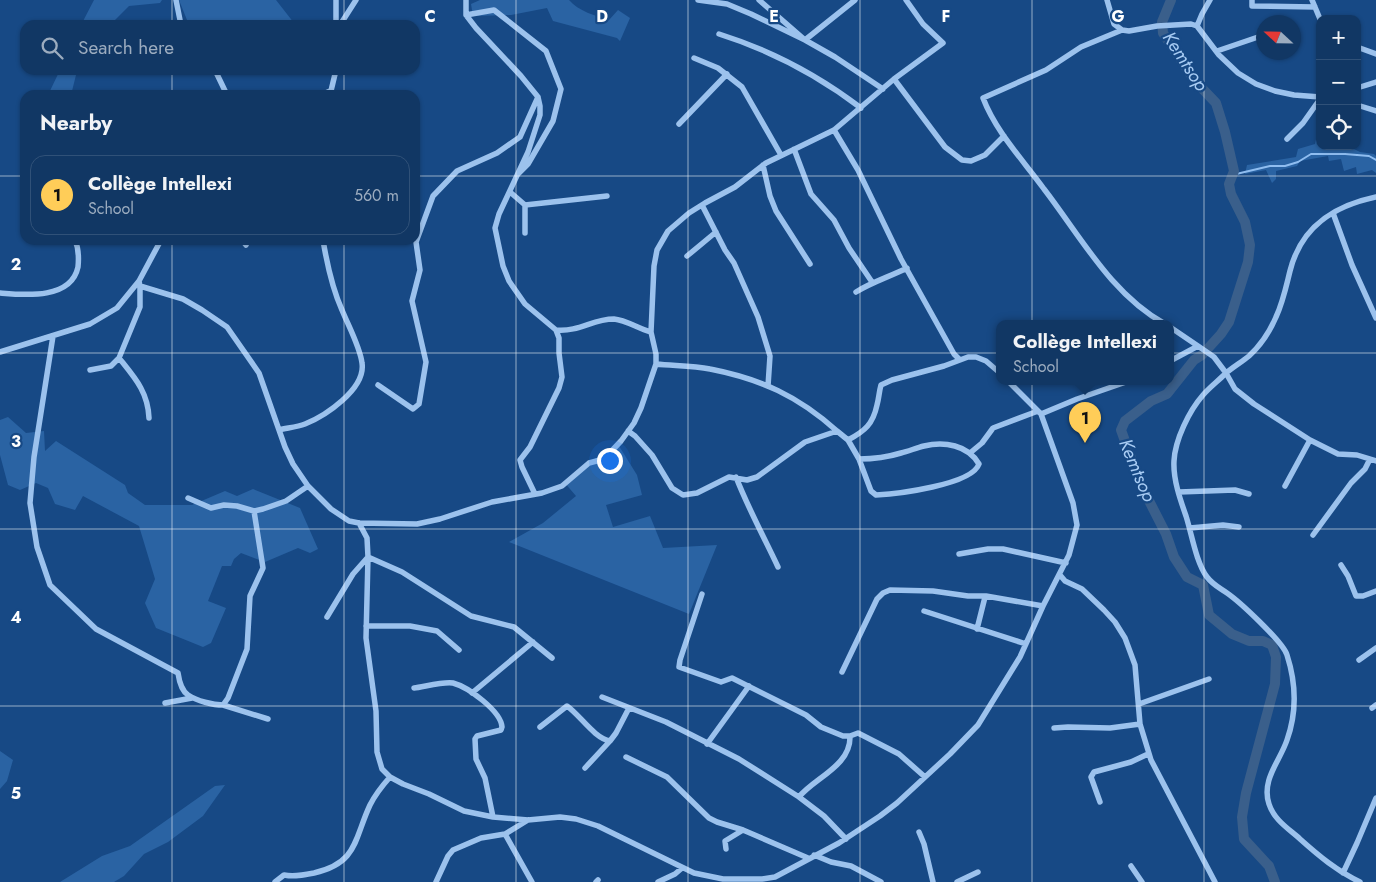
<!DOCTYPE html>
<meta charset="utf-8">
<style>
body{margin:0;font-family:Jost,sans-serif;background:#1e426d;color:#f1f3f6}
.controls{position:absolute;right:15px;top:15px;display:grid;overflow:hidden;border-radius:10px;box-shadow:0 1px 4px #0004}
.controls button{width:45px;height:45px;display:grid;place-items:center;padding:0;border:0;border-bottom:1px solid #305178;background:#113764;color:#f1f3f6;font:25px sans-serif}
.compass{position:absolute;left:1256px;top:15px;width:45px;height:45px;border-radius:50%;background:#113764;box-shadow:0 1px 4px #0004;rotate:292deg}
.you{position:absolute;left:609px;top:460px;width:18px;height:18px;margin:-12px;border:4px solid #fff;border-radius:50%;background:#1a73e8;box-shadow:0 0 0 8px #1a73e833}
.badge{display:grid;place-items:center;width:32px;height:32px;border-radius:50%;background:#ffcd58;color:#111;font-size:16px;font-weight:700}
.pin{position:absolute;translate:-50% -41px;filter:drop-shadow(0 1px 2px #0008)}
.pin::after{content:'';position:absolute;top:26px;width:18px;height:15px;background:inherit;clip-path:polygon(0 0,100% 0,50% 100%)}
.popup{position:absolute;left:996px;top:320px;width:178px;height:65px;box-sizing:border-box;display:grid;place-content:center;border-radius:10px;background:#113764;filter:drop-shadow(0 1px 4px #0005);font-size:16px;white-space:nowrap;color:#9cacbf}
.popup b{font-size:19px;color:#f1f3f6}
.popup::after{content:'';position:absolute;left:50%;top:100%;margin-left:-10px;border:10px solid transparent;border-top-color:#113764}
.list{margin:0;padding:0;list-style:none}
h2{display:flex;justify-content:space-between;align-items:center;height:65px;margin:0;padding:0 20px;font-size:21px}
h2 small{font-size:16px;font-weight:400;color:#9cacbf}
.list li{display:grid;grid-template-columns:32px 1fr auto;gap:15px;align-items:center;box-sizing:border-box;height:80px;margin:0 10px 10px;padding:0 10px;border:1px solid #305178;border-radius:15px}
.list b{display:block;font-size:19px;white-space:nowrap}
.list p{margin:0;font-size:16px;white-space:nowrap;color:#9cacbf}
.list em{font-size:16px;font-style:normal;color:#9cacbf}
.icon{flex:none;width:28px;height:28px;fill:none;stroke:currentColor;stroke-width:2;stroke-linecap:round;stroke-linejoin:round}
.map{position:relative;flex:none;width:1376px;height:882px;overflow:hidden}
.search{position:absolute;background:#113764;box-shadow:0 1px 4px #0004;left:20px;top:20px;width:400px;height:55px;display:flex;align-items:center;gap:12px;box-sizing:border-box;padding:0 18px;border-radius:15px;color:#9cacbf;font-size:19px}
.panel{position:absolute;background:#113764;box-shadow:0 1px 4px #0004;left:20px;top:90px;width:400px;height:155px;border-radius:15px}
.map>svg:first-child{display:block}
.green{fill:#2a63a3}
.lines{fill:none;stroke-linecap:round;stroke-linejoin:round}
.stream{stroke:#8fbdf0;stroke-width:2}
.river{stroke:#3a5f8b;stroke-width:10}
.minor{stroke:#9cc2ed;stroke-width:5.5}
.grid{fill:none;stroke:#fff;stroke-width:1;stroke-opacity:0.55}
.labels{text-anchor:middle;stroke-width:4.5;stroke-linejoin:round;paint-order:stroke}
.water-label{font-size:19px;font-style:italic;fill:#a8ccf4;stroke:#174985}
.grid-label{font-size:16px;text-anchor:middle;font-weight:bold;fill:#fff;stroke:#174985;stroke-width:4.5;stroke-linejoin:round;paint-order:stroke}
</style>
<div class="map">
<svg width="1376" height="882" viewBox="0 0 1376 882">
<rect width="100%" height="100%" fill="#174985"/>
<path class="green" d="M94,0H162L160,3L129,6L110,25H81Z
M179,0H276L294,23V25H189Z
M480,0H569C578,11 596,16 609,20L618,10L630,18L620,41L617,38L553,21L547,8L511,15L473,16L471,4Z
M60,70H78L77,71L71,95H48Z
M1320,133V146H1348L1360,152L1374,154L1376,156V173L1372,170L1357,174L1356,167L1344,171L1341,159L1329,161L1328,156L1300,161L1297,166L1276,171V179L1272,183L1266,170L1245,174L1247,165L1296,157L1298,149L1315,144L1317,134Z
M8,417L26,433L44,431L45,451L56,441L125,485L128,493L145,505H192L225,491L237,496L253,489L300,508L318,549L310,553L298,548L265,562L241,553L234,559L231,566H222L208,601L226,608L211,643L203,647L156,628L145,603L155,579L139,526L83,496L75,510L55,504L48,488L36,483L20,490L8,485L0,455V420Z
M619,446L637,475L642,495L606,505L613,527L650,516L663,548L717,545L689,614L509,542L543,523L576,496L564,482L589,462Z
M0,751L13,760L7,781L0,789Z
M225,785L203,816L168,842L144,854L124,876L114,882H60L102,856L130,846L215,786Z"/>
<g class="lines">
<path class="stream" d="M1232,175L1270,166H1285L1298,162L1311,154H1345L1369,156L1376,160"/>
<path class="river" d="M1171,0L1162,22L1163,33L1195,81L1216,103L1225,132L1234,171L1229,184L1231,194L1245,222L1250,245L1248,262L1229,322L1221,334L1202,355L1194,360L1167,394L1151,401L1125,421L1121,430L1141,485L1166,534L1174,557L1187,577L1203,585L1209,615L1232,634L1249,641H1263L1272,645L1276,657L1275,684L1246,793L1242,817L1244,839L1269,866L1275,882"/>
<path class="minor" d="M176,0L181,25
M336,0V25
M466,0V15L476,28L521,76L538,97L540,106V115L528,152L499,214L495,228L503,266L509,281L525,304L556,330L559,338V353L562,377L559,388L530,447L520,460L522,467L535,494
M698,0L727,4L751,14L805,40L835,57L883,89
M759,0L805,40L855,0
M1107,0L1114,24L1122,30L1129,31L1157,26L1191,24L1197,26L1219,55L1238,73L1256,84L1275,91L1294,95L1320,97
M1252,0V6L1315,7
M1312,0L1320,19
M466,15L494,10L546,51L561,89L553,121L528,164L518,174
M340,25L356,0
M1197,26L1202,14L1210,0
M1122,30L1081,47L1046,70L983,98C996,132 1023,160 1044,189C1081,237 1111,294 1165,324
M719,34C770,50 819,76 861,108
M1357,47L1376,54
M1217,51L1264,35
M694,58L718,68L742,87L781,155
M215,70L227,95
M894,79L945,147L962,160L971,161L985,155L1004,136
M1357,88L1376,82
M321,95L330,91
M330,95L336,70
M1357,105L1376,111
M679,124L727,74
M834,130L858,170L901,259L954,354L959,359
M1287,139L1303,123L1320,99
M794,149L811,194L834,220L849,248L872,282
M763,165L770,196L776,211L810,264
M510,192L525,205L607,196
M525,205V233
M702,205L725,250L734,263L758,317L770,356L768,386
M1333,213L1352,265L1376,318
M161,240L139,281L140,286L183,299L202,310L227,327L259,373L285,447L293,464L308,486L331,509L349,521L359,523L417,524L440,519L492,502L542,493L562,486L589,463L604,459L621,441L634,423L641,408L656,364V354L651,332L654,266L657,250L668,231L689,213L705,203L735,187L766,163L834,130L894,79L943,43L923,24L906,0
M242,240L246,245
M687,256L716,232
M856,292C872,282 889,277 907,268
M0,293C24,295 71,300 78,267C79,257 79,249 75,240
M1170,327L1198,346
M556,330C580,332 592,319 614,319C626,320 639,329 651,332
M53,336L34,457L30,503L37,547L50,585L96,629L178,673C179,680 182,691 188,695C197,701 213,705 223,705L228,698L247,649L250,596L263,568L254,511
M0,352L90,324L117,308L139,281
M119,358C135,378 148,392 149,418
M1170,361L1198,346L1214,357L1226,373L1235,389L1254,404L1310,440L1338,454L1357,455L1376,461
M656,364C673,366 692,365 710,369C761,379 798,396 837,431
M90,370L111,366L119,358L140,307V286
M378,385L413,409L419,404L426,362L412,301L420,270L416,242L433,196L457,171L497,153L520,137L538,97
M1041,414L1077,399L1126,382
M279,430C287,428 297,427 305,424C325,416 366,389 362,363C360,347 348,325 342,310C332,288 327,264 323,240
M628,431L635,436L652,455L672,488L683,495L697,493L729,477L747,480L757,477L805,442L837,431L848,440C865,431 873,424 877,405C879,398 879,392 881,385L892,380L944,366L968,357H976L986,361L1000,373
M848,440L859,459L871,491L876,495C896,494 972,485 979,464C968,445 944,441 924,446C916,448 909,451 901,453C888,457 873,459 859,459
M970,453L982,443L993,428L1038,411
M736,477C748,508 764,537 778,567
M1285,486L1310,440
M1179,492L1235,490L1249,494
M188,498L211,508L224,505L237,506L254,511L263,509L286,501L308,486
M359,523L367,538L368,557L366,638L376,711L377,752L382,769L390,777L403,784L429,794L464,811L493,817L528,820L560,817L576,819L598,826L694,873L723,879H762L775,877L839,843L880,816L897,803L950,754L978,725L1020,657L1043,606L1069,555L1077,525L1073,503L1041,414L1009,382
M1190,528L1223,525L1239,527
M1313,535L1351,483L1365,469L1370,459
M959,554L988,549H1003L1066,563
M1341,565L1348,576L1356,596H1363L1376,591
M1060,575L1065,581L1082,589L1104,610L1115,622L1125,638L1135,665L1140,724L1151,760L1215,882
M702,594L680,660L679,667L721,682L732,678L806,715L821,727L843,736H850L858,733L899,754L925,777
M924,611L1026,644
M327,617L353,574L368,557L402,572L471,616L514,627L552,658
M366,626H410L437,631L459,650
M977,629L985,597
M1359,660L1376,648
M842,672L877,599L883,593L890,590L933,591L968,596H986L1043,606
M414,688C423,687 445,681 453,683C468,687 501,711 502,727L501,730L477,736L475,739L476,759L485,778L493,817
M472,693L533,642
M602,697L666,722L739,759L799,797L824,816L846,839
M165,703L192,698
M1139,704L1209,679
M223,705L268,719
M1372,708L1376,705
M540,727L567,706C580,715 594,738 610,741L616,733L629,708
M1054,728L1068,727L1110,728L1140,724
M707,744L749,686
M626,757L667,777L709,818L717,822L743,830
M585,768L610,741
M799,797C814,778 851,766 850,736
M1100,802L1091,777L1094,772L1131,762L1148,754
M919,832L924,844L933,882
M505,834L532,882
M726,849L725,841L743,830L808,858
M814,855L831,862L851,866L881,882
M1131,866L1142,882
M1343,873L1357,843L1376,798
M275,882L284,875C295,877 304,875 314,873C358,863 354,839 370,805C375,795 382,786 390,777
M436,882L448,856L453,850L481,838L505,834L528,820
M596,882L598,880
M658,882L675,874L682,868
M957,882L978,872
M1360,882C1337,871 1319,856 1300,839C1289,829 1274,820 1269,804C1261,780 1280,761 1287,740C1297,712 1296,683 1287,655C1283,642 1240,602 1227,593C1220,588 1213,585 1207,577C1196,562 1192,535 1186,516C1180,499 1173,479 1174,461C1175,440 1189,411 1203,395C1210,387 1218,381 1225,374C1233,367 1242,362 1249,356C1261,345 1270,331 1276,317C1283,302 1286,287 1290,271C1301,227 1333,206 1376,197"/>
</g>
<path class="grid" d="M172,0V25M344,0V25M516,0V882M688,0V882M860,0V882M1032,0V882M1204,0V882M172,70V95M344,70V95M0,176H25M415,176H1376M172,240V882M344,240V882M0,353H1376M0,529H1376M0,706H1376"/>
<g class="labels">
<g class="water-label">
<text transform="translate(1186 61) rotate(57)" y="7">Kemtsop</text>
<text transform="translate(1138 470) rotate(67)" y="7">Kemtsop</text>
</g>
</g>
<g class="grid-label">
<text x="430" y="22">C</text>
<text x="602" y="22">D</text>
<text x="774" y="22">E</text>
<text x="946" y="22">F</text>
<text x="1118" y="22">G</text>
<text x="16" y="270">2</text>
<text x="16" y="447">3</text>
<text x="16" y="623">4</text>
<text x="16" y="799">5</text>
</g>
</svg>
<div class="controls">
<button>+</button>
<button>−</button>
<button><svg class="icon" aria-label="locate" viewBox="0 0 24 24"><circle cx="12" cy="12" r="6"/><path d="M12 2v4M12 18v4M2 12h4M18 12h4"/></svg></button>
</div>
<svg class="compass" viewBox="-18 -18 36 36"><path d="M0-13l5 13h-10z" fill="#e53935"/><path d="M0 13l5-13h-10z" fill="#9cacbf"/></svg>
<div class="you"></div>
<div class="pin badge" style="left:1085px;top:443px">1</div>
<div class="popup"><b>Collège Intellexi</b>School</div>
<div class="search"><svg class="icon" aria-label="search" viewBox="0 0 24 24"><circle cx="10" cy="10" r="6"/><path d="M15 15l6 6"/></svg>Search here</div>
<section class="panel">
<h2>Nearby<small></small></h2>
<ul class="list">
<li><span class="badge">1</span><div><b>Collège Intellexi</b><p>School</p></div><em>560 m</em></li>
</ul>
</section>
</div>
